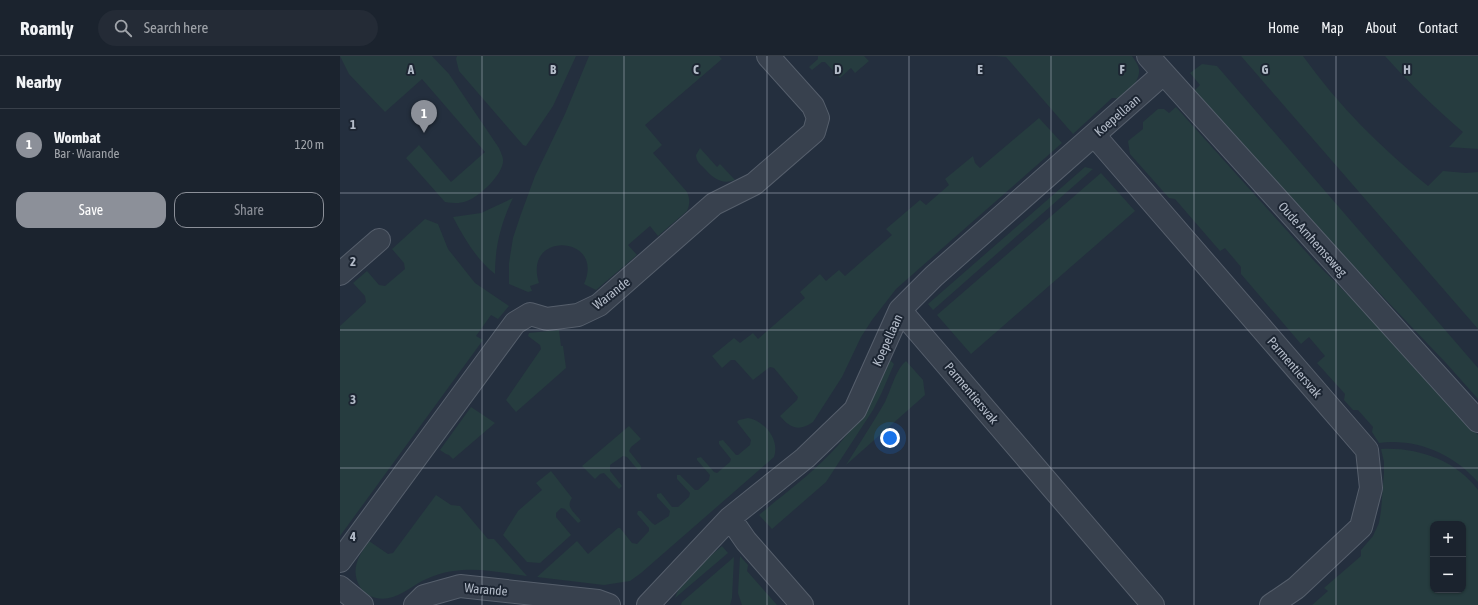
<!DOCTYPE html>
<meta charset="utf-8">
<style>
body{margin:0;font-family:"Asap Condensed",sans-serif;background:#242b36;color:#f1f3f6}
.controls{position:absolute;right:12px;bottom:12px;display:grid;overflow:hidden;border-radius:8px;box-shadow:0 1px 3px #0004}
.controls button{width:36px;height:36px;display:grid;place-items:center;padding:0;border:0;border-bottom:1px solid #39404a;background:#1b232e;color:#f1f3f6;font:20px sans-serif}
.you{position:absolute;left:550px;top:382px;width:14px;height:14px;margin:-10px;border:3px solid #fff;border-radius:50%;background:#1a73e8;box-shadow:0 0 0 6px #1a73e833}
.badge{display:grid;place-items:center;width:26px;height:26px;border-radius:50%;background:#8c9099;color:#fff;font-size:13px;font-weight:700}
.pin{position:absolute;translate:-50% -33px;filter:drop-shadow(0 1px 2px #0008)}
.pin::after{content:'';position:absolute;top:21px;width:14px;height:12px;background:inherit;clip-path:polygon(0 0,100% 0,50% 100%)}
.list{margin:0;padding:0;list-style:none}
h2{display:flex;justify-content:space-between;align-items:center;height:52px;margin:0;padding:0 16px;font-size:17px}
h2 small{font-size:13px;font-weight:400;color:#a0a4aa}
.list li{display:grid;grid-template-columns:26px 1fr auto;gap:12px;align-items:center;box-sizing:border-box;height:72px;padding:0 16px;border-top:1px solid #39404a}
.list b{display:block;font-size:15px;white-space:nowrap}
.list p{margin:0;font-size:13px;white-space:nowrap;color:#a0a4aa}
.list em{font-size:13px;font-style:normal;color:#a0a4aa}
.actions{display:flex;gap:8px;padding:12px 16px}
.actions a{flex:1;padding:9px 0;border:1px solid #8c9099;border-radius:12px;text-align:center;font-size:14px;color:#8c9099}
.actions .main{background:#8c9099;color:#fff}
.icon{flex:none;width:22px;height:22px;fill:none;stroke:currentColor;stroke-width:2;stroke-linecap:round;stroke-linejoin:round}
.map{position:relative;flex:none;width:1138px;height:549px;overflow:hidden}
header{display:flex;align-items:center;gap:24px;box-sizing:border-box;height:56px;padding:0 20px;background:#1b232e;border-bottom:1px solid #39404a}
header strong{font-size:19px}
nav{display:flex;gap:22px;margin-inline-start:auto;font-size:14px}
.search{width:280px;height:36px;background:#242b36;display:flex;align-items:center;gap:10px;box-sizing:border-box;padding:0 14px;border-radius:22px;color:#a0a4aa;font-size:15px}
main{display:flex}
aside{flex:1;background:#1b232e}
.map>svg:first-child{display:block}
.green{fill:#263c3f;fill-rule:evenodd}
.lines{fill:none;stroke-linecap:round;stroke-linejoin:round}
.minor-casing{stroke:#565f6c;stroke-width:24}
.minor{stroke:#38414e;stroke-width:22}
.grid{fill:none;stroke:#b4bcc9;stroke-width:1;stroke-opacity:0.55}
.labels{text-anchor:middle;stroke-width:4;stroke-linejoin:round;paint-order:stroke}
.street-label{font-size:13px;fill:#b4bcc9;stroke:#1d2633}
.grid-label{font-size:13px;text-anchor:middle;font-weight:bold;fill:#b4bcc9;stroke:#1d2633;stroke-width:4;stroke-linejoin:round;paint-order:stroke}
</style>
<header>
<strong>Roamly</strong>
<div class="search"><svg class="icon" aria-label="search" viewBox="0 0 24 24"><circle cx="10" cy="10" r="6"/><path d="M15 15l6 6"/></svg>Search here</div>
<nav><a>Home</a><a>Map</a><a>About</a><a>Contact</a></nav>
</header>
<main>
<aside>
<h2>Nearby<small></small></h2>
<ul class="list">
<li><span class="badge">1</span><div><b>Wombat</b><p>Bar · Warande</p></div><em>120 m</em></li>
</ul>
<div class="actions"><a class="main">Save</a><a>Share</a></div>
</aside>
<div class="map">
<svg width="1138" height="549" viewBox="0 0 1138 549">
<rect width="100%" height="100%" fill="#242f3e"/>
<path class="green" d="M0,0H92L109,18L159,92C160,95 163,100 163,104C164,118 139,141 127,145C119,148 112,147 105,146L66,102L79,89L111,126L145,96L82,23L45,56L9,18Z
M117,0H236L213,50L186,90L183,89L119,15L116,3Z
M249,0H379L382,3L305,69L322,89L313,97L347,136C350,143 350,148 347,155L318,180L310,170L288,189L297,199L256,234L244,228C266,179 182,174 199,227L190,230L192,235L188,236L169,228V207L173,182L181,158L195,120L225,58Z
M478,0H524L529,5L515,17L511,12L500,22L485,6H482L472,14L469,11L478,3Z
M655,0H792C795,5 799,9 799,14C800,24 788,39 779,42C777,43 775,42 772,42L733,78L666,1Z
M901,0H963C998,49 1041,92 1088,130L1103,115L1126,117L1138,116V273Z
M1045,0H1138V93L1109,91L1123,76C1095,52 1069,27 1045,0Z
M862,8L877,10L1138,312V343L1106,307L909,100L853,36L860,29L850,17Z
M836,51L976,207L1044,275L1138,379V426C1113,398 1077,382 1039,387L1032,376L1033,371L1018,354H1013L1004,344L1005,338L977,307L985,300L969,281L961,288L901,218V211L885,192L880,195L835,143L829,142L790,98L788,85L803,73V66L818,53H824L829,57Z
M699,62L722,87L556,233L532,264L521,281L502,321L473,366C459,376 450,372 440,360L457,344L458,341L434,312L430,311L413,324L395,304H391L382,312L372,300L394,282L400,287L413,277L418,283L465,242L460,236L480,218L486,225L499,214L505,220L552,179L546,173L580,144L586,149L609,129L605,123L633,100L635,107L640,112Z
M360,92L377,111L380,108L395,124C381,129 373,122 364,112C360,108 356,105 356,99Z
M745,111L753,113L593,254L588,248Z
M761,117L795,155L631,298L597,259Z
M173,142C161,167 155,190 155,218C136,203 124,182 113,161L141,157Z
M85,163L98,168L108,193L135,227L169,250L158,263L151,259L136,280L143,284L0,480V270L26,246L25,240L13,227L27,215L39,229L45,230L65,213L64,207L52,193Z
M219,274L221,290H223L226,312L176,356L166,344L201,293L200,289L188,280L189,277Z
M548,302L554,308L542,336L533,354L486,426L432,473L419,459C451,432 487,407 511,373C527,351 537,326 548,302Z
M566,305L583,324L585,339L506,409C519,388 533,367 545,346C551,334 556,313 566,305Z
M131,351L155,367L113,403L109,399L106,398L100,394Z
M408,362C425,365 440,384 434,401L301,517L290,525L264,529L197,521L237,485L248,498L278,472H280L292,487L297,488L309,475V472L297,458L298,455H301L312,467L315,469L329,460L330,455L317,441V438L321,437L332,451H338L349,441L350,437L337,423V419H340L355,434H358L369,424L370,419L357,404V402L361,401L374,416L377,417L390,406L391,403L379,388V385L383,384L396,399H398L410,389L411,384L397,366L399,364Z
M289,370L301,383L291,391L289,395L301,410V413L298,414L287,401L283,400L270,409V415L282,430L279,433L264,417L260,418L255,423L242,410Z
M1041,393C1077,391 1116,404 1138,434V549H972L988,535L984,532L1021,500V494L1033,480L1039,467L1041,455L1044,416V406ZM1093,468H1123V534H1093Z
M211,415L232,442C225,452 235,456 241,465L238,467L225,453L221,452L216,457V461L231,479L200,507L187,506L163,479L178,455L202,434L196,427Z
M96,439L111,449L120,450L148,483H154L187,520C163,517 138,511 114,515C104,516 92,520 82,525C66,534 50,549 30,540C24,537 21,533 18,527C11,511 20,498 29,485L48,498L53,497Z
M382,490L388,497L335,542C343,519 365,505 382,490Z
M400,500L408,509L407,515L437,549H402L398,537Z
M394,501L392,542L390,549H341L342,546Z"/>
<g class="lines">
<g class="minor-casing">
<path id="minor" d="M808,0L1138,365
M754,79L1027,394L1031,432L1021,471L956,532L931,549
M0,218L39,184
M560,254L813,549
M390,462L406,485L462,549
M0,505L175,267L190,258L207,263L238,259L259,249L374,148L414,128L474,76L478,62L473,50L428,0
M0,531L22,549
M75,549L84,540L120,530L258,545L269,549
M308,549L390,462L465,402L515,354L560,254L594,220L823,18"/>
</g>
<use href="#minor" class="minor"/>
</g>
<path class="grid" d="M142,0V549M284,0V549M427,0V549M569,0V549M711,0V549M854,0V549M996,0V549M0,137H1138M0,274H1138M0,412H1138"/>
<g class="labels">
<g class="street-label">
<text transform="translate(777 59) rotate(-41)" y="5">Koepellaan</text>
<text transform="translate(973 183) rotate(48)" y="5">Oude Arnhemseweg</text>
<text transform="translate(271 237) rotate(-38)" y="5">Warande</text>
<text transform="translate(547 284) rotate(-66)" y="5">Koepellaan</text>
<text transform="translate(955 311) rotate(49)" y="5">Parmentiersvak</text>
<text transform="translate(632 337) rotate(50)" y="5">Parmentiersvak</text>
<text transform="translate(146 533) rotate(5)" y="5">Warande</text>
</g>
</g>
<g class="grid-label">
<text x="71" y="18">A</text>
<text x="213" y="18">B</text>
<text x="356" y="18">C</text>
<text x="498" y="18">D</text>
<text x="640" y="18">E</text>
<text x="782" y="18">F</text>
<text x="925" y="18">G</text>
<text x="1067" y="18">H</text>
<text x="13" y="73">1</text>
<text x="13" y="210">2</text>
<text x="13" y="348">3</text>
<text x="13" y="485">4</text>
</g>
</svg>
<div class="controls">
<button>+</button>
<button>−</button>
</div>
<div class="you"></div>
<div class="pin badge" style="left:84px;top:77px">1</div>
</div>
</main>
